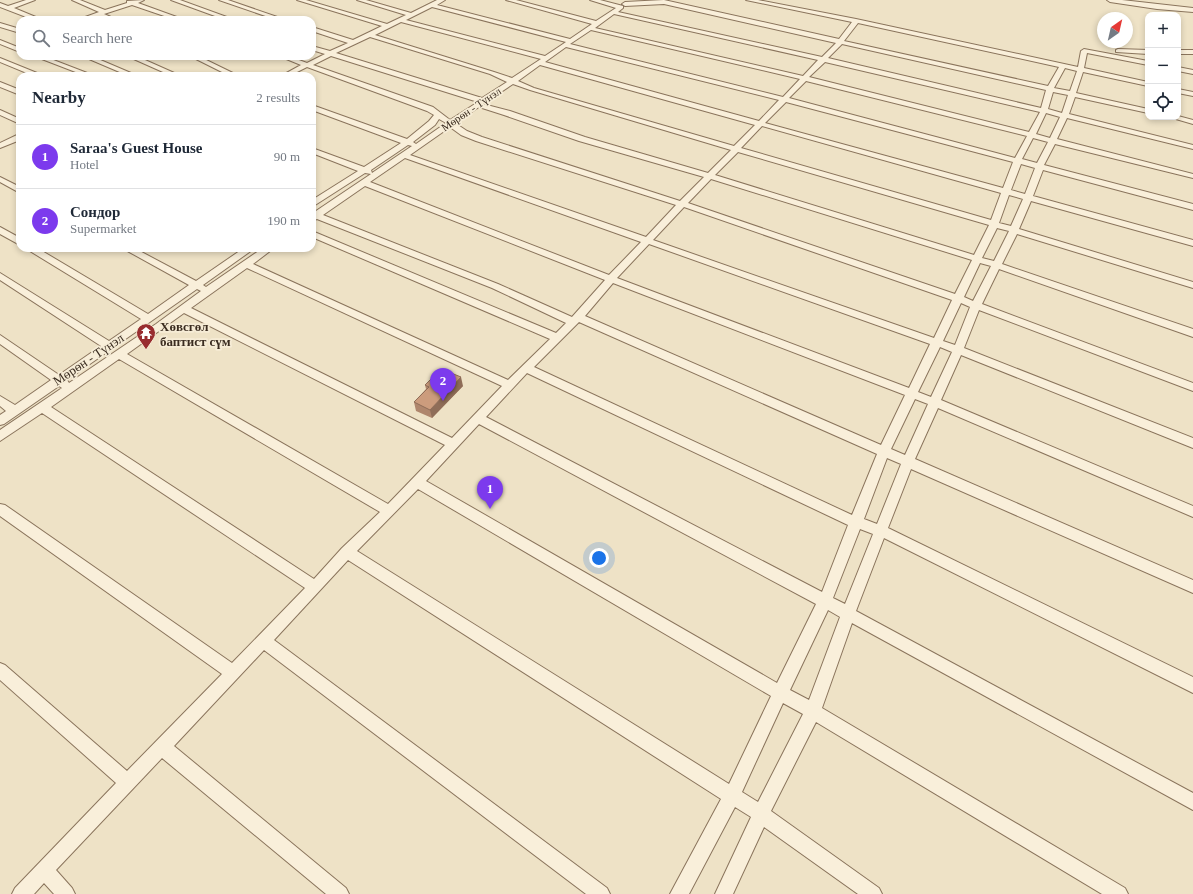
<!DOCTYPE html>
<meta charset="utf-8">
<style>
body{margin:0;font-family:Georgia,serif;background:#f2f2f3;color:#1f2937}
.controls{position:absolute;right:12px;top:12px;display:grid;overflow:hidden;border-radius:8px;box-shadow:0 2px 6px #0003}
.controls button{width:36px;height:36px;display:grid;place-items:center;padding:0;border:0;border-bottom:1px solid #e0e1e3;background:#fff;color:#1f2937;font:20px sans-serif}
.compass{position:absolute;left:1097px;top:12px;width:36px;height:36px;border-radius:50%;background:#fff;box-shadow:0 2px 6px #0003;rotate:34deg}
.you{position:absolute;left:599px;top:558px;width:14px;height:14px;margin:-10px;border:3px solid #fff;border-radius:50%;background:#1a73e8;box-shadow:0 0 0 6px #1a73e833}
.badge{display:grid;place-items:center;width:26px;height:26px;border-radius:50%;background:#7c3aed;color:#fff;font-size:13px;font-weight:700}
.pin{position:absolute;translate:-50% -33px;filter:drop-shadow(0 1px 2px #0008)}
.pin::after{content:'';position:absolute;top:21px;width:14px;height:12px;background:inherit;clip-path:polygon(0 0,100% 0,50% 100%)}
.list{margin:0;padding:0;list-style:none}
h2{display:flex;justify-content:space-between;align-items:center;height:52px;margin:0;padding:0 16px;font-size:17px}
h2 small{font-size:13px;font-weight:400;color:#747a83}
.list li{display:grid;grid-template-columns:26px 1fr auto;gap:12px;align-items:center;box-sizing:border-box;height:64px;padding:0 16px;border-top:1px solid #e0e1e3}
.list b{display:block;font-size:15px;white-space:nowrap}
.list p{margin:0;font-size:13px;white-space:nowrap;color:#747a83}
.list em{font-size:13px;font-style:normal;color:#747a83}
.icon{flex:none;width:22px;height:22px;fill:none;stroke:currentColor;stroke-width:2;stroke-linecap:round;stroke-linejoin:round}
.map{position:relative;flex:none;width:1193px;height:894px;overflow:hidden}
.search{position:absolute;background:#fff;box-shadow:0 2px 6px #0003;left:16px;top:16px;width:300px;height:44px;display:flex;align-items:center;gap:10px;box-sizing:border-box;padding:0 14px;border-radius:12px;color:#747a83;font-size:15px}
.panel{position:absolute;background:#fff;box-shadow:0 2px 6px #0003;left:16px;top:72px;width:300px;height:180px;border-radius:12px}
.map>svg:first-child{display:block}
.lines{fill:none;stroke-linecap:round;stroke-linejoin:round}
.minor-casing{stroke:#8a745c;stroke-width:2}
.minor{fill:#f9efda;fill-rule:evenodd}
.wall{fill:#af866c}
.shaded-wall{fill:#8f6d58}
.building{fill:#cc9c7d;stroke:#8f6d58}
.labels{text-anchor:middle;stroke-width:3.5;stroke-linejoin:round;paint-order:stroke}
.far-street-label{font-size:11px;fill:#3a2c20;stroke:#f6ecd6}
.poi-label{font-size:13px;font-weight:bold;fill:#3a2c20;stroke:#f6ecd6;text-anchor:start}
.street-label{font-size:13px;fill:#3a2c20;stroke:#f6ecd6}
</style>
<div class="map">
<svg width="1193" height="894" viewBox="0 0 1193 894">
<rect width="100%" height="100%" fill="#eee2c6"/>
<g class="lines">
<g class="minor-casing">
<path id="minor" d="M26,0H35L14,8L43,20H34L0,7V3L8,6Z
M72,0H80L105,10L127,3V1L144,0L138,3L185,20H176L132,5L104,14L118,20C111,20 106,17 99,16C95,16 84,20 77,20L99,12Z
M171,0H180L235,20H226Z
M219,0H228L286,20H277Z
M297,0H306L387,24L406,15L357,0H366L411,13L437,0H445L437,5L570,39L592,24L506,0H516L596,21L616,8L590,0H600L623,6V8L618,12L822,57L836,43L664,4L625,6L622,4L625,2L664,0L839,39L852,22L746,0H758L856,19L1078,67L1081,51L1084,49L1148,61V65L1087,53L1084,68L1148,82V86L1083,72L1076,93L1148,109V113L1075,97L1069,114L1193,145V149L1067,118L1057,139L1193,174V178L1055,144L1044,165L1193,204V210L1043,170L1033,196L1193,240V246L1031,201L1019,229L1193,282V288L1017,234L1002,264L1193,329V337L999,269L982,304L1193,383V391L979,310L964,348L1193,438V448L961,355L941,400L1193,506V517L938,408L915,459L1193,580V593L911,469L888,528L1193,677V693L884,538L856,611L1193,793V810L852,623L822,708L1125,888L1128,894H1102L816,722L771,811L879,888L882,894H858L764,827L733,894H715L751,817L735,807L689,894H670L721,799L348,560L274,640L607,888L610,894H586L264,650L174,746L346,888L349,894H326L162,758L56,870L72,888L75,894H54L44,883L34,894H12L15,888L116,783L0,680V663L5,665L127,771L222,674L0,516V504L5,505L232,663L305,588L42,413L0,441V430L62,388L59,386L4,424L0,425V415L6,411L0,406V396L15,405L51,380L0,344V335L59,375L101,346L0,280V273L109,341L141,319L25,248H37L148,314L189,285L122,248H134L196,281L244,248H255L203,285L206,287L263,248H274L253,264L508,380L550,339L312,237V231L556,333L566,323L492,288L317,219L312,221L313,213L371,174L365,173L312,207V200L358,171L312,153V148L364,167L401,143L312,110V105L407,139L429,121L434,115L427,111L307,67L289,76H281L301,65L279,56H288L307,63L325,54L312,50V46L330,51L348,43L312,31V27L353,40L382,26ZM432,7L566,42L545,56L406,20ZM614,14L818,60L803,76L595,28ZM401,22L541,59L512,78L494,72L375,35ZM858,23L1059,67L1048,86L844,41ZM591,30L800,79L783,97L570,44ZM370,37L490,74L507,82L482,98L336,53ZM842,44L1046,90L1041,108L828,58ZM566,47L779,100L759,121L545,62ZM331,56L478,102L450,120L433,107L313,65ZM825,62L1040,112L1029,132L809,77ZM540,65L755,125L734,146L534,88L518,81ZM1065,68L1077,71L1070,91L1054,88ZM806,81L1027,136L1015,158L789,98ZM513,84L530,90L731,150L708,173L585,137L510,111L483,104ZM1053,92L1068,95L1062,113L1048,109ZM786,102L1013,162L1003,188L765,123ZM479,107L504,115L579,141L704,177L680,201L482,137L467,131L455,123ZM1046,113L1060,117L1050,138L1036,134ZM439,119L446,123L416,144L413,142L435,125ZM762,126L1001,193L991,220L741,148ZM450,127L461,135L476,141L676,205L646,237L410,155ZM1033,138L1048,142L1037,163L1022,159ZM408,145L412,146L372,173L371,170ZM738,152L989,225L974,255L715,175ZM405,158L641,242L609,275L370,182ZM1021,164L1035,168L1025,194L1011,190ZM711,179L972,260L955,294L688,203ZM365,186L605,280L572,317L498,284L323,215ZM1009,195L1023,199L1011,226L999,223ZM684,207L952,300L934,338L653,240ZM997,228L1009,231L994,261L982,258ZM649,244L930,344L909,388L617,278ZM980,263L991,266L973,301L964,297ZM247,268L502,386L452,438L191,308ZM613,283L905,395L881,445L585,316ZM197,289L201,291L156,324L69,383L67,380ZM961,303L970,307L955,345L943,341ZM184,313L445,445L388,504L127,354ZM579,322L877,454L852,515L534,367ZM940,347L952,352L931,397L918,392ZM119,359L380,512L342,548L314,579L51,407ZM527,373L848,525L822,592L486,417ZM915,399L928,404L905,455L891,449ZM479,424L816,604L777,683L426,481ZM887,458L901,464L877,524L864,519ZM418,489L771,696L729,784L357,551ZM860,529L873,534L845,604L833,598ZM828,610L840,617L809,700L790,690ZM783,703L803,714L758,802L742,792Z
M1107,0H1122L1193,8V12L1157,9L1110,2Z
M0,23L20,29V33L0,27Z
M0,40L20,48V52L0,44Z
M1118,49L1148,50V54L1116,52V50Z
M1178,50H1193V54H1178Z
M34,56H43L95,76H86Z
M82,56H91L138,76H129Z
M127,56H136L181,76H172Z
M190,56H198L239,76H230Z
M0,58L42,75L43,76H34L0,62Z
M1178,67L1193,70V74L1178,71Z
M0,82L20,90V95L0,87Z
M1178,89L1193,92V96L1178,93Z
M0,110L20,119V124L0,115Z
M1178,116L1193,120V124L1169,117Z
M17,135H20V140L0,148V143Z
M0,177L20,187V193L0,182Z
M0,227L20,238V245L0,234Z"/>
</g>
<use href="#minor" class="minor"/>
</g>
<path class="wall" d="M441,383L463,386L432,418L416,411L414,402L426,389L425,385Z"/>
<path class="shaded-wall" d="M461,377L463,386L432,418L430,410Z"/>
<path class="building" d="M451,373L461,377L430,410L414,402L429,387L425,385L431,379L441,383Z"/>
<defs>
<g id="temple-pin" transform="scale(1)"><path d="M0 17L-7.5 6A9.5 9.5 0 1 1 7.5 6Z" fill="#982c2f" stroke="#f6ecd6"/><path d="M0-6L5-2H3V0L6.5 2.5H4V6H1.5V3h-3V6H-4V2.5H-6.5L-3 0V-2H-5Z" fill="#fff"/></g>
</defs>
<g fill-rule="evenodd">
<use href="#temple-pin" x="146" y="333"/>
</g>
<g class="labels">
<g class="far-street-label">
<text transform="translate(471 109) rotate(-34)" y="4">Мөрөн - Түнэл</text>
</g>
<g class="poi-label">
<text x="160" y="331">Хөвсгөл<tspan x="160" dy="15">баптист сүм</tspan></text>
</g>
<g class="street-label">
<text transform="translate(88 359) rotate(-34)" y="5">Мөрөн - Түнэл</text>
</g>
</g>
</svg>
<div class="controls">
<button>+</button>
<button>−</button>
<button><svg class="icon" aria-label="locate" viewBox="0 0 24 24"><circle cx="12" cy="12" r="6"/><path d="M12 2v4M12 18v4M2 12h4M18 12h4"/></svg></button>
</div>
<svg class="compass" viewBox="-18 -18 36 36"><path d="M0-13l5 13h-10z" fill="#e53935"/><path d="M0 13l5-13h-10z" fill="#747a83"/></svg>
<div class="you"></div>
<div class="pin badge" style="left:490px;top:509px">1</div>
<div class="pin badge" style="left:443px;top:401px">2</div>
<div class="search"><svg class="icon" aria-label="search" viewBox="0 0 24 24"><circle cx="10" cy="10" r="6"/><path d="M15 15l6 6"/></svg>Search here</div>
<section class="panel">
<h2>Nearby<small>2 results</small></h2>
<ul class="list">
<li><span class="badge">1</span><div><b>Saraa's Guest House</b><p>Hotel</p></div><em>90 m</em></li>
<li><span class="badge">2</span><div><b>Сондор</b><p>Supermarket</p></div><em>190 m</em></li>
</ul>
</section>
</div>
